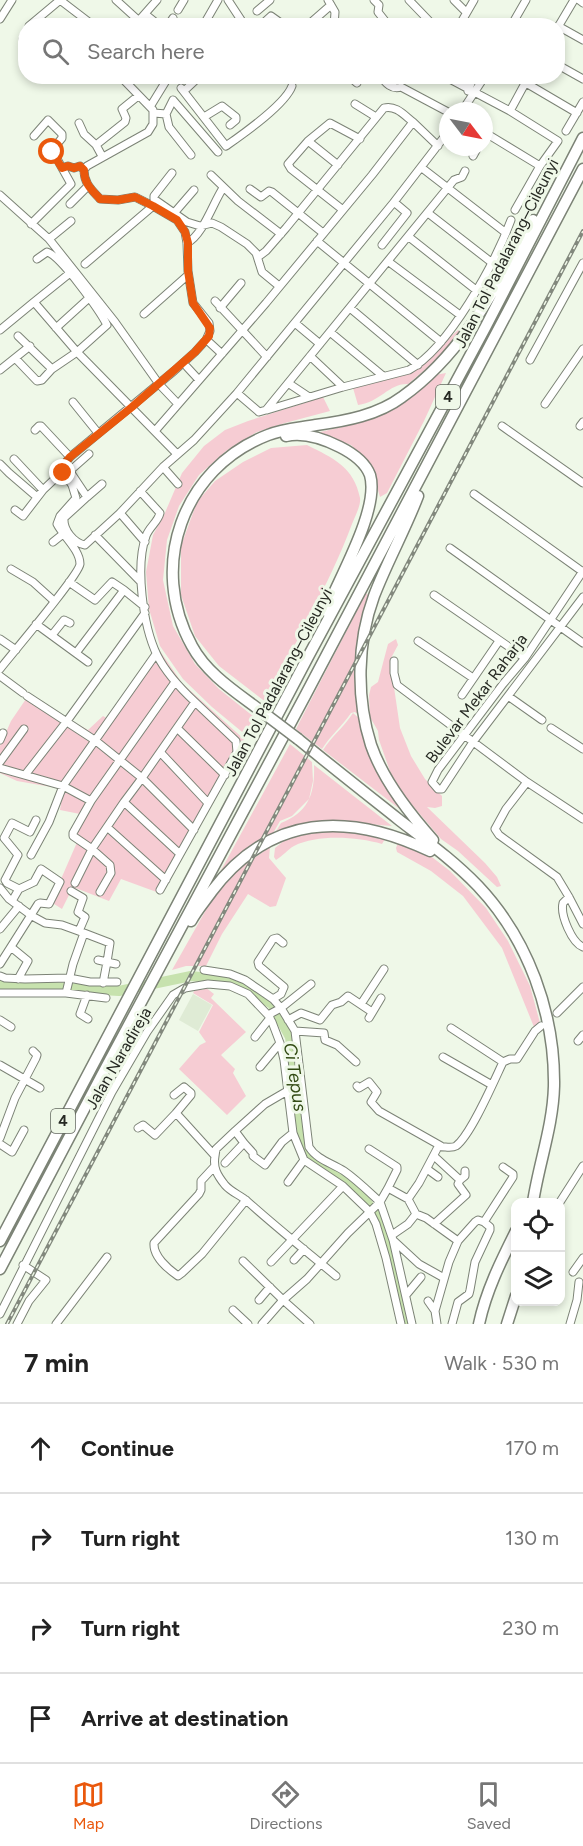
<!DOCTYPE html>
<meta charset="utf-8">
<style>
body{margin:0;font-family:Figtree,sans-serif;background:#f2f2f2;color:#222}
.controls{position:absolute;right:18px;bottom:18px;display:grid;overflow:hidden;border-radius:12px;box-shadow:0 3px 9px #0003}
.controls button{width:54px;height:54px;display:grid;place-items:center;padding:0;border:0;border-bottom:2px solid #e0e0e0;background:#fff;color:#222;font:30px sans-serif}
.compass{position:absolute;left:439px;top:102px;width:54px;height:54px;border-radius:50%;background:#fff;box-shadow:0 3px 9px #0003;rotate:122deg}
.stop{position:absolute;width:18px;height:18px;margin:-14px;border:4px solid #ea580c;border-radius:50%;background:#fff}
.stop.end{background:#ea580c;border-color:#fff;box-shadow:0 2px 6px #0008}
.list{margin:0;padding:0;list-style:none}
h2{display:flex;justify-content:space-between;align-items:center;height:78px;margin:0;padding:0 24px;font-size:26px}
h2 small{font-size:20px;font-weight:400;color:#767676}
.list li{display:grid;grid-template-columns:39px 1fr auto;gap:18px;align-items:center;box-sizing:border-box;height:90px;padding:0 24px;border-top:2px solid #e0e0e0}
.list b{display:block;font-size:22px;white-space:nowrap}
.list em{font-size:20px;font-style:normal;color:#767676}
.icon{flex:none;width:33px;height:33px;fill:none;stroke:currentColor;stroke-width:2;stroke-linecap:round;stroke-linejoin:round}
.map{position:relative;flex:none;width:583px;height:1324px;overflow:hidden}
.search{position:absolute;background:#fff;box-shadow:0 3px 9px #0003;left:18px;right:18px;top:18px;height:66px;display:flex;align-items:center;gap:15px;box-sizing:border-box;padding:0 21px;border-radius:24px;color:#767676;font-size:22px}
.sheet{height:438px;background:#fff}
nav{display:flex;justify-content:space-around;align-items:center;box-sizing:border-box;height:84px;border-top:2px solid #e0e0e0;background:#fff;font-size:16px;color:#767676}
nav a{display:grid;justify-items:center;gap:3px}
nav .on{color:#ea580c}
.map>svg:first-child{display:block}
.built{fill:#dfebd5}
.green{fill:#f6ccd3}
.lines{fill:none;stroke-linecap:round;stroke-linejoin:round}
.river{stroke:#c7e2ae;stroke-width:10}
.minor-casing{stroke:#7c8376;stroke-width:9}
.highway-casing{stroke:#7c8376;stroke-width:13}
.minor{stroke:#fff;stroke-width:7}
.highway{stroke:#fff;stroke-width:10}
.rail-casing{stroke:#82887d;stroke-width:4}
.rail{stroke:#eff8e8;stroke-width:1.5;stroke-dasharray:4.5;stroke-linecap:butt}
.highway-bridge-casing{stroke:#7c8376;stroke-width:13;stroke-linecap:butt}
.highway-bridge{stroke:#fff;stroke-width:10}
.route{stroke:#ea580c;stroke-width:8}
.labels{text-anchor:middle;stroke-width:6;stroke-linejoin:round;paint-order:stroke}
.shield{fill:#eff8e8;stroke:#62675e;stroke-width:1.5}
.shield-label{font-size:15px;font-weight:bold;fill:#262923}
.street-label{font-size:16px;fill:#262923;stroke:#eff8e8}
.water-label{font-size:18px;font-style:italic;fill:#324b14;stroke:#eff8e8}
</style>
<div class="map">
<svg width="583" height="1324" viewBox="0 0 583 1324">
<rect width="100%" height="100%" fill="#eff8e8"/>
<path class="built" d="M193,994L212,1005L198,1031L179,1020Z"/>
<path class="green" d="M458,330L462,333L427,368L408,384C389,383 381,402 358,405L353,388L395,376L437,349Z
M446,373L424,421L387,493L380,497L370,463L351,445L316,433L359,423L398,405L435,375Z
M323,397L330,411L285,423L257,432L226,451L199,475L179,506L167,540L163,580L173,626L195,664L219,689L258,720L247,736L212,707L183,679L160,646L149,609L146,572L153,535L164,515L182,473L204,446L225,430L248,421Z
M307,445C333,458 354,467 360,498C361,506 355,516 352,524C329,586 294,642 267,703L219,666L195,636L181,595V546L197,502L215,481L243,462L271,448Z
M366,593L368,595C363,613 357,632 356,651C355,673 358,696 362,718L355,712L351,713C342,726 331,735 322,749L296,729Z
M396,639L398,645L390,660L400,728L411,756L425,779L442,796V806L435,808L427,807L485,863L497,877L501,886L497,887L458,851L441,839L407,799L391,774L379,740L378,731L370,717L369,695L371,687L378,682L388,644Z
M160,651L182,683L247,742L162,894L121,879L109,901L73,887L62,909L51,902L78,840L70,836L80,814L60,810L63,789L17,781L0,773V746L11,721L28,696L88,730L103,716L110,720Z
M353,713L361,720L405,813L323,750C332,736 344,727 353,713Z
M290,744L312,762L313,781L309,799L292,816L280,821L272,835L248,849L219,874Z
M314,765L392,826L354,823H318L275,833L281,823C309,812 315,793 314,765Z
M331,827L375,833L385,839L382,844C357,837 318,834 294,846C288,849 283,856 276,860L274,857L275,848L285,840Z
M398,843L428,854L450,871L486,908L508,941L530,986L540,1023L534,1027L502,948L463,896L431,871L397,852L396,848Z
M270,847L269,858L286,878L276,906L270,907L248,894L222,934L206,966H186L172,970L215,894L233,873Z
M205,987L214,994L211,998L246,1032L221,1055L235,1069L233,1073L246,1096L227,1115L179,1069L200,1045L206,1042L199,1032L213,1005L193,993L196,988L203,990Z"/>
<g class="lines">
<path class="river" d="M0,984L119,991L191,976L234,981L272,1004L290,1037L301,1128L307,1154L355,1187L380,1220L391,1257L406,1324"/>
<g class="minor-casing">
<path id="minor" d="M60,0L94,26
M116,0L138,20
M228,0L245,26
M328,0L335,12L334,26
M374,0L379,5L378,12L389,26
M409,0L434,26
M454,0L466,12
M579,0L583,3
M178,10L184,0
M257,11L270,0
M145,14L160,26
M0,19L12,0
M29,26L60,0
M134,26L157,0
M168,26L173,18
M203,26L218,0
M260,26L271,16L285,26
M307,26L331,5
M318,26H327
M459,26L474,0
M511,26L526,0
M558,26L583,40
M558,27L574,0
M26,31L23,39L26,41
M558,65L583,79
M57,76H62
M349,76L357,83
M381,76C385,83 392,90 401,87L448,112
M444,76L510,111L558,141L540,166L515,210
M249,77V76
M526,83L577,113
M181,88L226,146C243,134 285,105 292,86
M184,91L200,76
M468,91L474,76
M355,104L376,117
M150,107L169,76
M462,111L485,76
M510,111L529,76
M154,113L166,114L173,100L218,152
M166,114L169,127L191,155
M204,117L222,106L236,117V120L230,125
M413,122L438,146
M79,123L84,134L96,145
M566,131L583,102
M484,132L540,166
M308,141L338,165
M102,156L96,145L125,122L126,118L122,109L138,96
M473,156L478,147
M62,168L68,166L74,168L80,166L84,170
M422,168L506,233
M172,173L154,196V199L187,222L200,226L212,223L221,227L247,244L256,253L262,272L279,286
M211,175L238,201L281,234
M250,189L261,197L269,191L272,192L323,233
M0,195L49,239L115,322L159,384L178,404
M70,204L88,186
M343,210L291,169L288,164L308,141L330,123L360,139
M175,212L194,190
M428,213L491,262
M31,224L71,184L52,150L62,138V134L48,120L34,136
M409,237L476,290
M49,239L71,221
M317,241L441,342
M187,243C203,235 213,203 223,188
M382,245L407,213L394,202
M389,262L460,315
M85,264L153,206
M215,301L267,357
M34,302L70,273
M220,308L241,283
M350,308L418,365
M144,314L188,275
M295,323L320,344
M56,328L89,298
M0,330L34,302L77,352L177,454
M330,332L383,376
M18,336L52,369L77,352L107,325C100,311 61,256 47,252L37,259
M209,342L222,354
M310,356L343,387
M15,358L37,381L42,380L52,369
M530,360L583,263
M187,367L199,380
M0,370L30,346
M288,383L309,397
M237,393L259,412L266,410L454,180L462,177L465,171
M73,402L98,433
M545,404L583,349
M267,410L343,387L409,370C449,348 495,263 511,220
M502,426L583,483
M580,426L583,422
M35,430L39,426H41L70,457
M155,431L266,303L372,175L413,122C404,115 396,105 384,108L286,228L266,251L258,257
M89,454L72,469L71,473L87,497L64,518C63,530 74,543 85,545L120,513L163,467L194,440L237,393L394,202L448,132
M14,459L43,490
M0,464L9,473L37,497
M163,467L178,484
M474,494L583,572
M87,497L102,484
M15,510L23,516L43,490L63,471
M120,513L145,542
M95,535L140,581
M53,542L63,534
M450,548L583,643
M11,569L33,582L54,601
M583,571L525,658L503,684L438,770L432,782L438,789H442L444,786L473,742L583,597
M69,582L95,600L112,582L124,590
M434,595L525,658
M36,624L88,662
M52,635L64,620L70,623
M0,639L16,650
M418,641L473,678
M76,653L124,590L145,607
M394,661V673L397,685L527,782L583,819
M0,669C11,655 79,575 80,564C80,550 63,536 57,524L60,516L76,498L72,485L63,471L62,467L70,457L174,371L195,352L206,340L210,331L209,323L193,303L188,271L187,243L185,232L177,220L153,206L135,197L118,200L100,199C91,189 84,183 84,170L87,166L148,132L153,124V110L120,76
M0,676L23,693
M462,695L499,641
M27,696L96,741L142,778L195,702C180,688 166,673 157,655C143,626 135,566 146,536C149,527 158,522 160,513L140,491
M508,696L542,720
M551,728L583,749
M178,729L225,775
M0,740L3,733
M161,753L208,803
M0,762L24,729
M0,768L63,786L91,801
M25,775L67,721L145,613
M527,782L506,809L495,829L499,835L557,877L569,897L583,924
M107,827L166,880
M180,854L124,802L142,778L194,830
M31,855L49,822L63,786L156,654
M75,883L92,849L124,802
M0,888L9,899L32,916L45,923L62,925L84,933L73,964L66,993
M160,890L237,752L236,741L195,702
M71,891L83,898L78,912L85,917L79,931
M100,892L111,873L110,865L92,849L73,836V833L91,801L175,682
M569,897L563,903C560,915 572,943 583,947
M12,901L19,889L7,883L5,880L18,855L4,838L12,823L30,832L36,820
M0,929L19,906
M84,933L110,943L107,962L116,964
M11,947L28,961L18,979
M98,960L107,962L103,983
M0,964L38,904L40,903L49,904L60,882L41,869L34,882L19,889
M204,970L230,974L245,980L273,999L281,1008L295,1031L309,1147C317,1160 332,1163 344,1171C357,1180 369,1192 380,1202L388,1188L408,1199L419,1183L438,1147C444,1146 451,1149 456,1146C471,1135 494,1081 503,1062L510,1059H517L535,1031L541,1026
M0,976L5,978L25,979L69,978L90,982H117
M0,993H66L106,998
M87,995L80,1014L88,1019
M273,999L281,994L284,987L259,966L258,962L273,939L277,938L283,943
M361,1004L384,969
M557,1013L583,987
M268,1015L281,1008L311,984
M369,1018L381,998
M0,1020L11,1027
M288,1020L301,1013L320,1020L332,1005L341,1002L348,996L372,1012
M451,1028L503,1062
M295,1031L324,1033L325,1040L337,1045L356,1062
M255,1037L270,1018
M578,1041L583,1035
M443,1057L492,1085
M0,1065L40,1088
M260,1067L280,1043
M357,1086L359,1088L369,1082L377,1092L371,1102L379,1111L441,1146
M174,1095L184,1087L191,1093V1095L176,1113L215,1156C213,1168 217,1175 225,1185C231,1192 240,1195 247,1201C276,1227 306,1251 336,1276
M138,1128L143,1125L155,1135L176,1113
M0,1138L15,1098L36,1058L37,1055L33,1051
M244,1143L253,1153V1156L265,1165L282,1142L293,1133
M0,1144L12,1152L24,1130
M369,1149L397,1167V1170L388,1188
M215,1156L216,1149L235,1131
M434,1156L460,1180L465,1176V1171
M225,1163L244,1143L235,1131L265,1104L289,1090
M214,1167L201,1181V1190L199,1194L154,1243C153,1256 168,1269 178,1276L182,1273L202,1254L246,1200
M427,1169L438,1177
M288,1182L304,1160
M560,1202L583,1166
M416,1214L426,1218L458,1241
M434,1224L466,1195L458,1184L460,1180
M392,1235L408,1224L416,1214L408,1199
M393,1240L419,1264L444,1278
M294,1260L304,1249
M243,1261L283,1300L310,1324
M271,1262L343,1186
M573,1272L583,1258
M406,1295L421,1277
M259,1300L270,1287
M428,1301L435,1311
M233,1310L248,1324
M0,1314L112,1092L147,1032L173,995L185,988L208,984L230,986L248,994L268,1015L272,1022L280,1043L284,1060L293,1133L304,1160L343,1186L370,1212L376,1224L386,1258L401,1324
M17,1324L29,1301L46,1280L23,1265
M56,1324L107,1257
M262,1324L283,1300L307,1279L348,1233L380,1202L393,1240L412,1324
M437,1324L435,1311L449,1262L458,1241L475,1222L478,1220L484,1222
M452,1324L458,1302L469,1294L470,1290L475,1262L490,1230V1227L484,1222L513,1177V1174L503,1167
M570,1324L577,1300L579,1282"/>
</g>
<g class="highway-casing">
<path id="highway" d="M286,436C304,432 324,439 340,447C352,453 365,462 370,475C380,509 339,578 326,611
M418,496C405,530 387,562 374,596C357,642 356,698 371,745C383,780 408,812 433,840
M261,711C236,692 207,674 192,646C148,567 182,468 268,435C283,429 300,428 316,425C346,421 378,415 402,397C465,352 496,286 533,220
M298,739C331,766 364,792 398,819C425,840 454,861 478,886C528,939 555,1013 554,1086C553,1126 539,1163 533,1202
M191,921C197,910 205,901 212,891C270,814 348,812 430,851
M0,1241L309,655L485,328L583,138
M0,1269L102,1075L305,696L583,169
M479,1324C486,1291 501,1261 516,1231
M507,1324L516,1296"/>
</g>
<use href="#minor" class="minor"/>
<use href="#highway" class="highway"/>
<g class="rail-casing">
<path id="rail" d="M7,1324L583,231"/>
</g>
<use href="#rail" class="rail"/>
<g class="highway-bridge-casing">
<path id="highway-bridge" d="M261,711L298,739"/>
</g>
<use href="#highway-bridge" class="highway-bridge"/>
</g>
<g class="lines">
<path class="route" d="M52,152L62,168L68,166L74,168L80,166L84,170C84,183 91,189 100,199L118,200L135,197L153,206L177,220L185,232L188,243V271L193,303L210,328L209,336L195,352L132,407L70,457L62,467L63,473"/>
</g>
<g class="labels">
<g class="shield">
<rect x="436" y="385" width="24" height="24" rx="4.5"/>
<rect x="51" y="1109" width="24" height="24" rx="4.5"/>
</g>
<g class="shield-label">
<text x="448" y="402">4</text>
<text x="63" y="1126">4</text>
</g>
<g class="street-label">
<text transform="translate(506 253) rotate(-63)" y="6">Jalan Tol Padalarang–Cileunyi</text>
<text transform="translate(278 682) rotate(-62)" y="6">Jalan Tol Padalarang–Cileunyi</text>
<text transform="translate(476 698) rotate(-53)" y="6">Bulevar Mekar Raharja</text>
<text transform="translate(118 1058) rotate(-60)" y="6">Jalan Naradireja</text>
</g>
<g class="water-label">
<text transform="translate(295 1077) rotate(81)" y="6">Ci Tepus</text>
</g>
</g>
</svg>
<div class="controls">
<button><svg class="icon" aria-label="locate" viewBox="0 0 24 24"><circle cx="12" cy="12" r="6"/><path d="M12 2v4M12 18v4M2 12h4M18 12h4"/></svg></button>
<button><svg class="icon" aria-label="layers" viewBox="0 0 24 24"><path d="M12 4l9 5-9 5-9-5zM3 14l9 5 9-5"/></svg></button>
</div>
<svg class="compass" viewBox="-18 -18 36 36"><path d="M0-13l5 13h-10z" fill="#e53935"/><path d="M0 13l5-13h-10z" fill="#767676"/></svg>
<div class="stop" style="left:52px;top:152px"></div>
<div class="stop end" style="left:63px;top:473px"></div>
<div class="search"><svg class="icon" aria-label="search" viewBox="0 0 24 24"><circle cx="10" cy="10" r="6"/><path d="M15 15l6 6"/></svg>Search here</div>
</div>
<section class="sheet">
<h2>7 min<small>Walk · 530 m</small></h2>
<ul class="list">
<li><svg class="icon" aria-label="ahead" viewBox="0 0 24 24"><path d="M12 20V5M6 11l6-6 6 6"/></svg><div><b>Continue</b></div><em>170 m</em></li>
<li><svg class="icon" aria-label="right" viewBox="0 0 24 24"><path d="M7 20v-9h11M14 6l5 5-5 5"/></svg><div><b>Turn right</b></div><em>130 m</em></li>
<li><svg class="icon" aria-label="right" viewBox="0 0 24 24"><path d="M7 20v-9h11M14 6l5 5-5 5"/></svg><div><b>Turn right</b></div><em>230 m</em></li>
<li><svg class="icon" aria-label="arrive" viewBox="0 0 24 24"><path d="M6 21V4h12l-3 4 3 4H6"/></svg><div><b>Arrive at destination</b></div></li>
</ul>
</section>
<nav>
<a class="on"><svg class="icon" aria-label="map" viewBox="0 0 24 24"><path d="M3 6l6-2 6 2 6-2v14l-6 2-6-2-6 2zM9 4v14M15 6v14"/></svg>Map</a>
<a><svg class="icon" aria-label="directions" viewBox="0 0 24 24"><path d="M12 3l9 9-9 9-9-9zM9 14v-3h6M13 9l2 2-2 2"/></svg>Directions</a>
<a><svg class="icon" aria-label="saved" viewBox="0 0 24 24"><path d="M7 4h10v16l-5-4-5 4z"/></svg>Saved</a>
</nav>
